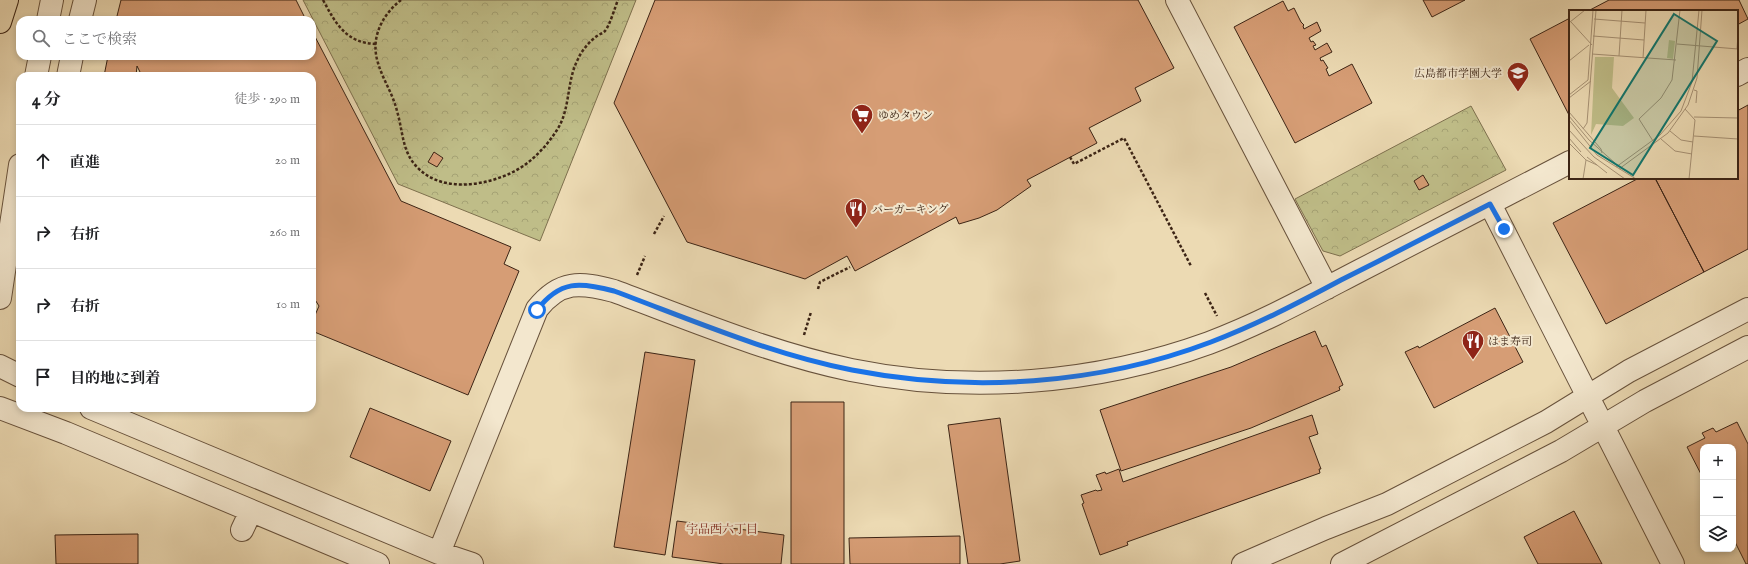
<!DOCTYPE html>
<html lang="ja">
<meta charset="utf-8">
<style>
body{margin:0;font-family:"IM FELL English","Noto Serif JP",serif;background:#f6f6f6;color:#202124}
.controls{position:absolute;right:12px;bottom:12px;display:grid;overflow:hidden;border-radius:8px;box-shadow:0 2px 6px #0003}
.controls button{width:36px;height:36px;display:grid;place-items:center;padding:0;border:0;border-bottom:1px solid #e0e0e0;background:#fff;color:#202124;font:20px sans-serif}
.stop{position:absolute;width:12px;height:12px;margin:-9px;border:3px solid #1a73e8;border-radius:50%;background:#fff}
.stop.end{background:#1a73e8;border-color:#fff;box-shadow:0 1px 4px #0008}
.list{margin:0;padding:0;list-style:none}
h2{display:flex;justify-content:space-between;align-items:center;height:52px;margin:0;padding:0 16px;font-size:17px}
h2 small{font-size:13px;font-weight:400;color:#757577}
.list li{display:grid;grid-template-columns:26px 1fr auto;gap:12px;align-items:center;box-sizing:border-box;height:72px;padding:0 16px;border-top:1px solid #e0e0e0}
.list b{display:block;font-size:15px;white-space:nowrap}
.list em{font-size:13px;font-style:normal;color:#757577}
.icon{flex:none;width:22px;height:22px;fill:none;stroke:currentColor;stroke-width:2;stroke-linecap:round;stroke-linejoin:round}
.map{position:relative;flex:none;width:1748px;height:564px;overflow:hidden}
.search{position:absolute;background:#fff;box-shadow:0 2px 6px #0003;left:16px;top:16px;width:300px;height:44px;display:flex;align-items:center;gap:10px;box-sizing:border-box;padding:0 14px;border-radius:12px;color:#757577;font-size:15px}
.panel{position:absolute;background:#fff;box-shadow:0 2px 6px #0003;left:16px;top:72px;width:300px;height:340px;border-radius:12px}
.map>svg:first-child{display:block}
.park{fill:url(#park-crowns);stroke:#7e704e}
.building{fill:#d69d75;stroke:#3c2415}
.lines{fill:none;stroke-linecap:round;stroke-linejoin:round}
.minor-casing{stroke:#68523c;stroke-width:24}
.highway-casing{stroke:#3c2415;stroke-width:24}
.path{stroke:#3c2415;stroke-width:2.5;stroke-dasharray:3 2;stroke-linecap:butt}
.minor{stroke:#f3e7ce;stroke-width:22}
.highway{stroke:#ecdab3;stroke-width:22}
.route{stroke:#1a73e8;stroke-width:5}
.labels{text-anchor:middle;stroke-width:4;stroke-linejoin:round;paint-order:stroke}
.poi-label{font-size:11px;fill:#3c2415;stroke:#f3e7ce;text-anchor:start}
.neighbourhood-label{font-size:12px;fill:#7a1f14;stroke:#f3e7ce}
.inset-road{fill:none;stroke:#a69174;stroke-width:1}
.view{fill:#0f766e;fill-opacity:0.15;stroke:#0f766e;stroke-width:2}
.inset-edge{fill:none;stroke:#3c2415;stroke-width:2}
</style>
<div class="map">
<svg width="1748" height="564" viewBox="0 0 1748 564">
<defs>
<pattern id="park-crowns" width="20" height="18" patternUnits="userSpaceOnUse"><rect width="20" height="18" fill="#bfbd88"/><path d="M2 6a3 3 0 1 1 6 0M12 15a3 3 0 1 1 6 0" fill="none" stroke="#a5a274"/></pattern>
</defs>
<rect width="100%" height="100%" fill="#ecdab3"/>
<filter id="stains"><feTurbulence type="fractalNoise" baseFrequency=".005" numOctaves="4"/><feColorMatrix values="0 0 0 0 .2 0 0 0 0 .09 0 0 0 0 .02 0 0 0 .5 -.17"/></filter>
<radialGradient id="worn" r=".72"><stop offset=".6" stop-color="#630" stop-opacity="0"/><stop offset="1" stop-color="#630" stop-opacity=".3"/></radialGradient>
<path class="park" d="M303,0H636L540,241L398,184Z
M1471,106L1506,170L1340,256L1323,251L1295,199Z"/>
<path class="building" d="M121,0H296L306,20H116Z
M655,0H1138L1174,68L1135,88L1141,101L1089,128L1097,143L1027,180L1031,186L997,210L979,218L959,224L956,217L855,271L847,256L805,279L687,242L614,103Z
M1423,0H1465L1432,17Z
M1609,0H1739L1748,19L1737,25V11H1588Z
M1283,1L1288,11L1294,8L1301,22L1304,25L1303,26L1304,29L1317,22L1321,31L1309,38L1311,42L1313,41L1316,45L1313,46L1315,50L1327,43L1332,52L1320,58L1321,61L1323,60L1328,68L1326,69L1329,76L1352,64L1372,103L1295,143L1234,27Z
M1570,18V114L1569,115L1530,39Z
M312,31L401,201L511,247L504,264L519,271L468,395L312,331V322L319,306L312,295V76H142L137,66L136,76H104L108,56H312Z
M1748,105V249L1704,272L1655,178H1737V111Z
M434,152L443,158L437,167L428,162Z
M1423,175L1429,185L1419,190L1414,181Z
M1639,178H1655L1704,272L1606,324L1553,223Z
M1495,308L1523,362L1434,408L1405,352L1418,346L1419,348Z
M1315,331L1322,347L1326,345L1343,385L1339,387L1340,390L1251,428L1121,471L1100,410L1231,367Z
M645,352L695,360L665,555L614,547Z
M791,402H844V564H791Z
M370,408L451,441L430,491L350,457Z
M1312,415L1318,434L1309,437L1321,469H1319L1320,473L1127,542L1128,545L1100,555L1082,504L1084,503L1081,495L1096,490L1097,491L1102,490L1096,475L1105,472L1106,474L1119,469L1123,482Z
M1000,418L1020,561L1000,564H968L948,425Z
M1737,422L1748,444V564H1746L1733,538V447H1703V478L1687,447L1705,438L1702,433L1713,428L1716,432Z
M1574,511L1602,564H1538L1524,537Z
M677,521L784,535L781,564H724L672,557Z
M138,534V564H56L55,535Z
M960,536V564H850L849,538Z"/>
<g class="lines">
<g class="minor-casing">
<path id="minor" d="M1177,0L1327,288
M48,20L52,0
M80,20L85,0
M1737,75L1748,69
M36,76L40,56
M68,76L72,56
M1490,204L1673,564
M0,298L20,165
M0,366L20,376
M0,408L66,433L378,564
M91,408L439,553L472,564
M242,530L251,511
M439,553L537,309C560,280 580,282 614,291C692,320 770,353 851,370C969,394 1096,384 1209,343C1262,323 1311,296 1361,270C1431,234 1500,198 1570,162
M1243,564L1326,528L1387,504L1546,422L1629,371L1748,309
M1342,564L1561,451L1645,401L1748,347"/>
</g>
<g class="highway-casing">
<path id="highway" d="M0,22L7,0"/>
</g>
<path class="path" d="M323,0C336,24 346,43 376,44
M401,0C382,15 370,38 378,63C383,80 393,94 397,111C403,131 402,152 417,167C441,193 485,186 513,172C531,163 546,147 557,130C571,108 566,82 578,59C582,50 590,41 597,36C600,34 603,33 605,31C610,25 615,7 618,0
M1070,157L1074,164L1124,138L1191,266
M654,234L664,216
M637,275L645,256
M818,289L820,282L850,267
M1205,293L1217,316
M804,335L811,312"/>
<use href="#minor" class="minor"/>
<use href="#highway" class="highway"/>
</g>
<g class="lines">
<path class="route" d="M537,310C560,280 580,282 614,291C692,320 770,354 852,370C970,393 1098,385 1211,342C1256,325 1298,303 1341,280C1391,255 1441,229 1490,204L1504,229"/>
</g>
<defs>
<g id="university-pin" transform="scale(1.15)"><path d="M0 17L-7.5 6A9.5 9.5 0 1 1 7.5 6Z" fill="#8f2418" stroke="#f3e7ce"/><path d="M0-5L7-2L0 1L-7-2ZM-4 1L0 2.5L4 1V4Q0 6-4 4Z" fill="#fff"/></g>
<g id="supermarket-pin" transform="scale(1.15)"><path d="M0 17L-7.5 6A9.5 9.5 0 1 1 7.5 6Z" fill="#8f2418" stroke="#f3e7ce"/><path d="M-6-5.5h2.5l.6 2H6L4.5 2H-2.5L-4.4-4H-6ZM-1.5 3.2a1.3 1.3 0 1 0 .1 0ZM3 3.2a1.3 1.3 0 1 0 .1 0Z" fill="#fff"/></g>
<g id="restaurant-pin" transform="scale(1.15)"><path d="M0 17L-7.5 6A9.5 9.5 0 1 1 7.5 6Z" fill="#8f2418" stroke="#f3e7ce"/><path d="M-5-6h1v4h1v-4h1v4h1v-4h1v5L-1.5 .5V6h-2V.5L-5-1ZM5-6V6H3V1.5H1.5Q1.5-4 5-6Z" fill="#fff"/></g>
</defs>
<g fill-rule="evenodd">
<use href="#university-pin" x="1518" y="73"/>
<use href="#supermarket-pin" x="862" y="115"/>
<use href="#restaurant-pin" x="856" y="209"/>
<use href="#restaurant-pin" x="1473" y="341"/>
</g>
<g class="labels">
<g class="poi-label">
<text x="1502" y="77" text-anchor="end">広島都市学園大学</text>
<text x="878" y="119">ゆめタウン</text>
<text x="872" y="213">バーガーキング</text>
<text x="1488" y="345">はま寿司</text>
</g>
<g class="neighbourhood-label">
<text x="722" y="533">宇品西六丁目</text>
</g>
</g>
<g transform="translate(1569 10)">
<rect width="169" height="169" fill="#ecdab3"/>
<path d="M100,30L106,31L104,49L98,48ZM26,47H45L43,78L65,108L54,116L27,114L22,125Z" fill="#bfbd88"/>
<path class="inset-road" d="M25,9L76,13M1,12L16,0M2,12L23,35M24,26L75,30M108,34L169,39M168,39L169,24M23,44L107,50M50,46L53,0M74,48L77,0M0,51L20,35M125,80L128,81L127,93M0,85L19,70L24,0M0,88L22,71M116,99L126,110L120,169M0,102L32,139L33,143M0,106L20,130L46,153M125,107L169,108M0,110L28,145L67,169M14,119L18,113L27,0M0,120L25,147L56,169M101,121L112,130L124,132M125,126L169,129M0,128L12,142M92,129L106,141L123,144M84,131L70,109L92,88L103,70L111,0M0,133L17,150L28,155M18,147L38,163M47,157L91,125L112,101L123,72L130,0M50,159L99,123L119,95L128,68L133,0M14,169L17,150"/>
<path class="view" d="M105,4L148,31L64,165L21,138Z"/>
<rect width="169" height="169" class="inset-edge"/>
</g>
<rect width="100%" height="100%" filter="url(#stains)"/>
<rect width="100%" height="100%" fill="url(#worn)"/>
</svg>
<div class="controls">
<button>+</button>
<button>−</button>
<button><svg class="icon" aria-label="layers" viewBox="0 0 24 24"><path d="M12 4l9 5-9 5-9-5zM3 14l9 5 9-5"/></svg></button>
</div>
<div class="stop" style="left:537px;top:310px"></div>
<div class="stop end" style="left:1504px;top:229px"></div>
<div class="search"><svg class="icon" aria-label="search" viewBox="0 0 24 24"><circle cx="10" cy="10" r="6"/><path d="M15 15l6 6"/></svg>ここで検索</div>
<section class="panel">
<h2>4 分<small>徒歩 · 290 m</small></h2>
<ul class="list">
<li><svg class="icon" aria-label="ahead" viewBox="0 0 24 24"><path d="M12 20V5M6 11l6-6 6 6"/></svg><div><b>直進</b></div><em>20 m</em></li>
<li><svg class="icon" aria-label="right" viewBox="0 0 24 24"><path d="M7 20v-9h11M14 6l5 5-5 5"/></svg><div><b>右折</b></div><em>260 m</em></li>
<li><svg class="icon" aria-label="right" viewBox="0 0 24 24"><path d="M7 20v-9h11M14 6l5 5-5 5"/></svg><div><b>右折</b></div><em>10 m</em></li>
<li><svg class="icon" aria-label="arrive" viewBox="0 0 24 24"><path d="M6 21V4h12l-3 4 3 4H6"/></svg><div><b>目的地に到着</b></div></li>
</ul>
</section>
</div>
